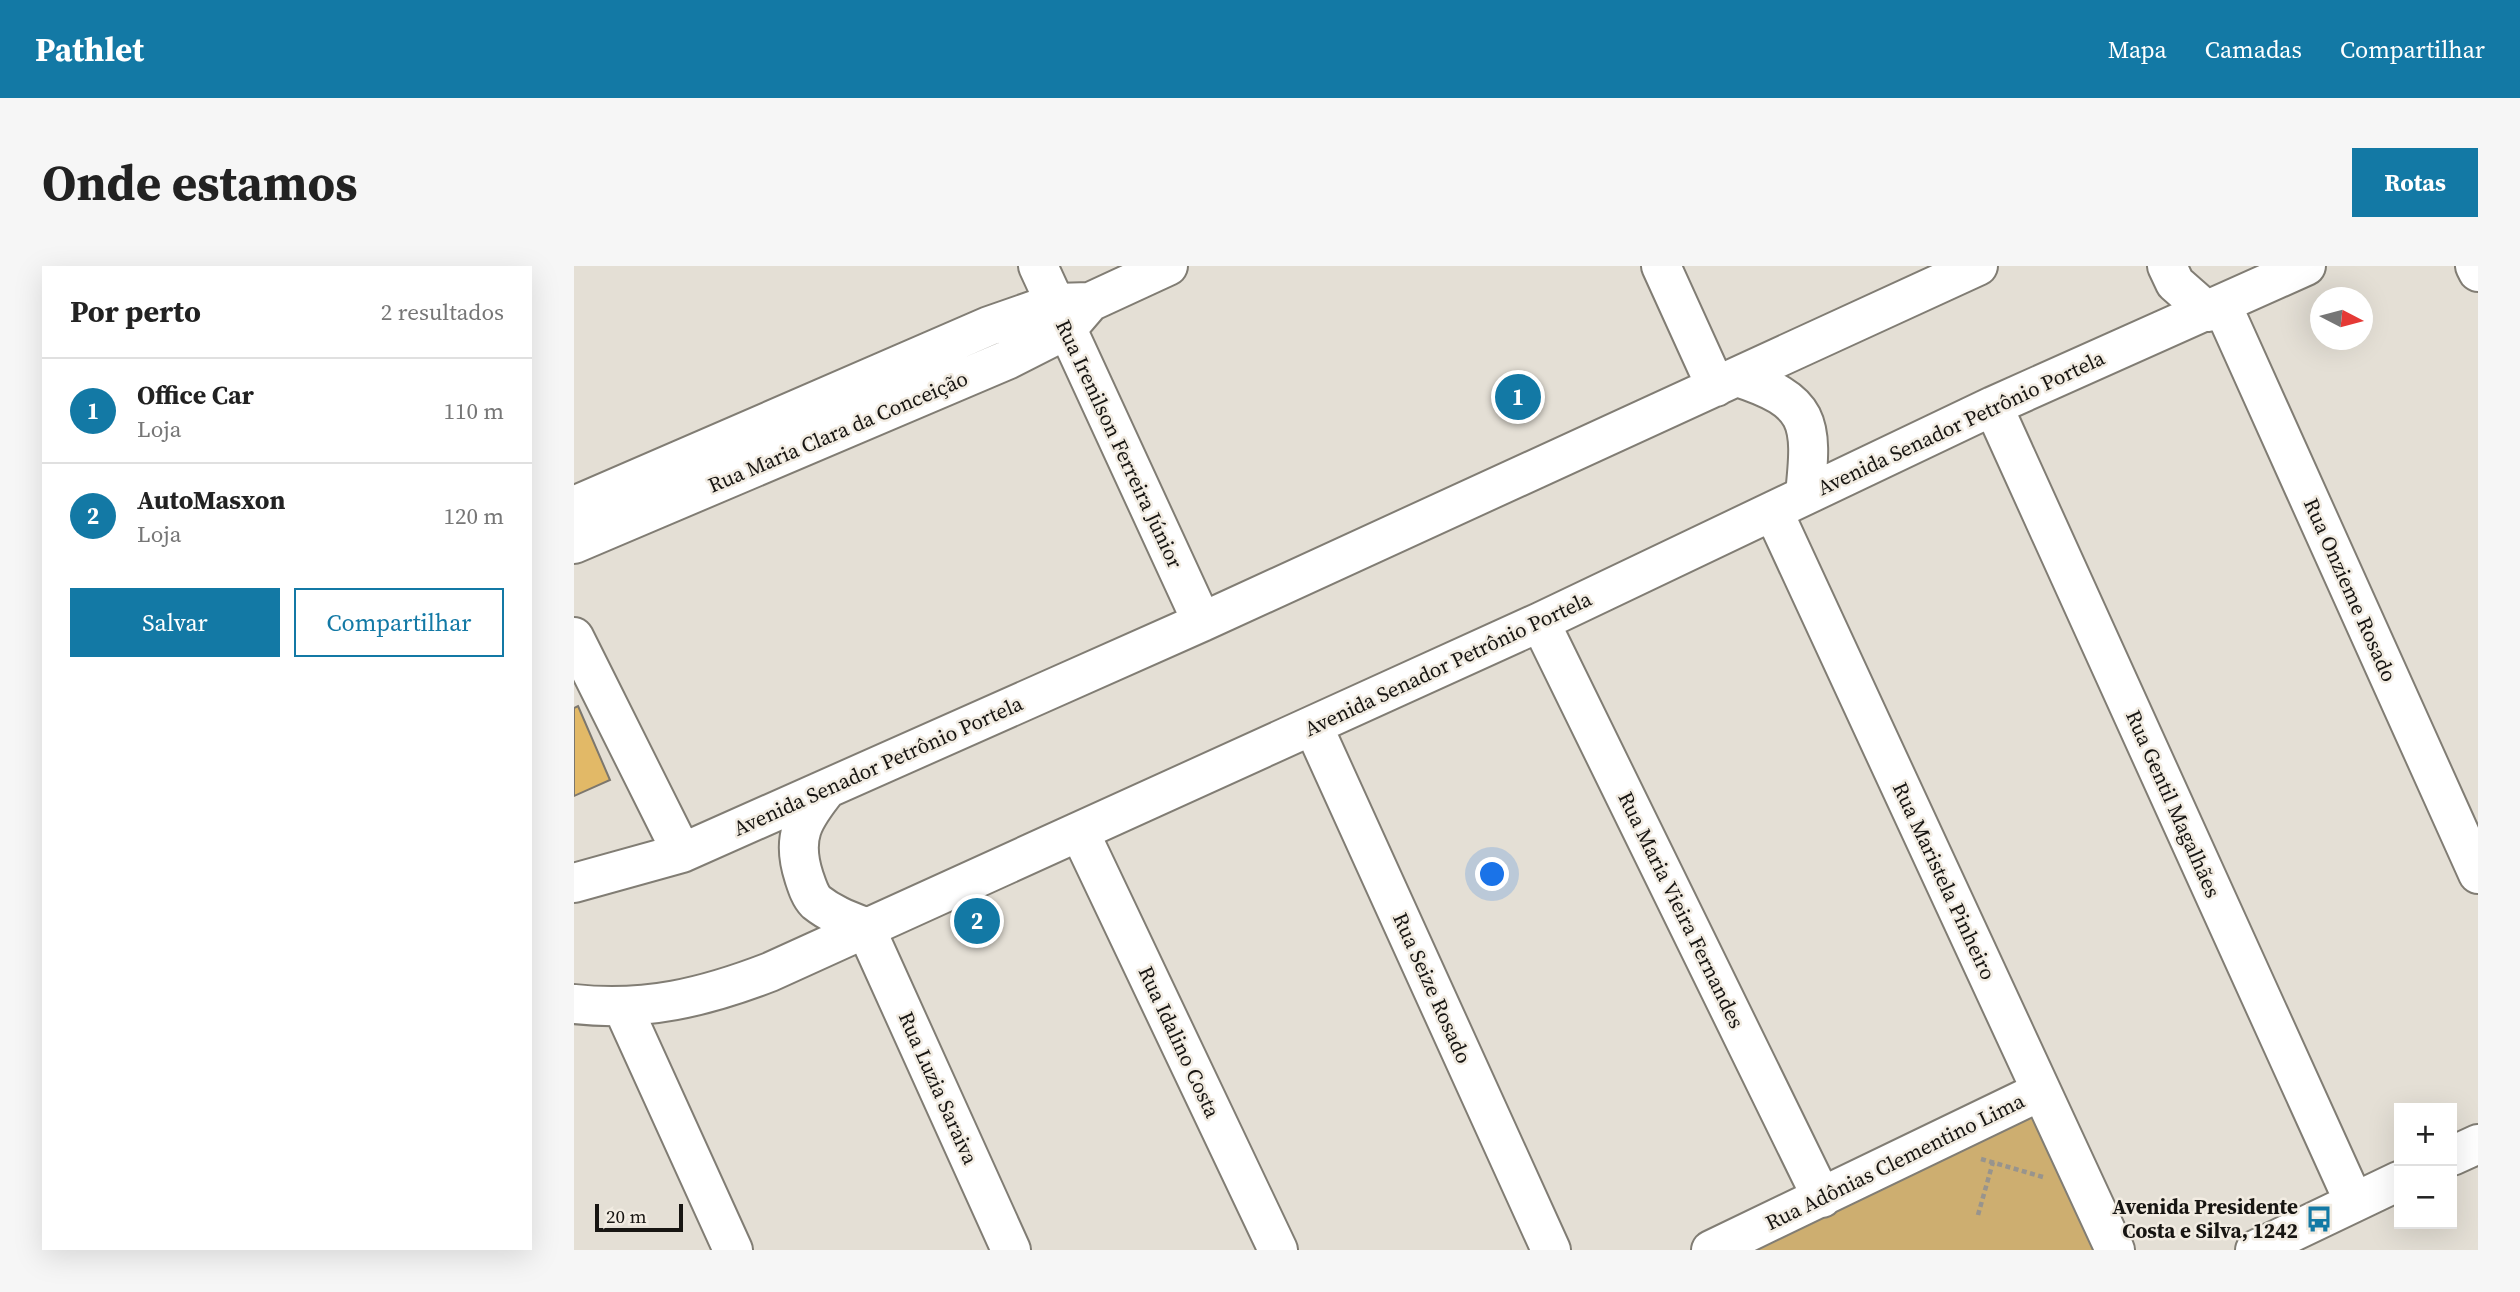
<!DOCTYPE html>
<html lang="pt">
<meta charset="utf-8">
<style>
body{margin:0;font-family:"Source Serif 4",serif;background:#f6f6f6;color:#222}
.controls{position:absolute;right:21px;bottom:21px;display:grid;overflow:hidden;border-radius:0px;box-shadow:0 7px 28px #0002}
.controls button{width:63px;height:63px;display:grid;place-items:center;padding:0;border:0;border-bottom:2px solid #e0e0e0;background:#fff;color:#222;font:35px sans-serif}
.compass{position:absolute;left:1736px;top:21px;width:63px;height:63px;border-radius:50%;background:#fff;box-shadow:0 7px 28px #0002;rotate:96deg}
.scale{position:absolute;left:21px;bottom:18px;width:88px;box-sizing:border-box;padding-left:7px;border:4px solid #171512;border-top:0;font-size:19px;line-height:24px;white-space:nowrap;color:#171512;-webkit-text-stroke:5px #f2ece2;paint-order:stroke}
.you{position:absolute;left:919px;top:609px;width:24px;height:24px;margin:-18px;border:5px solid #fff;border-radius:50%;background:#1a73e8;box-shadow:0 0 0 10px #1a73e833}
.badge{display:grid;place-items:center;width:46px;height:46px;border-radius:50%;background:#1379a5;color:#fff;font-size:23px;font-weight:700}
.pin{position:absolute;translate:-50% -50%;border:4px solid #fff;box-shadow:0 2px 7px #0006}
.list{margin:0;padding:0;list-style:none}
h2{display:flex;justify-content:space-between;align-items:center;height:91px;margin:0;padding:0 28px;font-size:30px}
h2 small{font-size:23px;font-weight:400;color:#767676}
.list li{display:grid;grid-template-columns:46px 1fr auto;gap:21px;align-items:center;box-sizing:border-box;height:105px;padding:0 28px;border-top:2px solid #e0e0e0}
.list b{display:block;font-size:26px;white-space:nowrap}
.list p{margin:0;font-size:23px;white-space:nowrap;color:#767676}
.list em{font-size:23px;font-style:normal;color:#767676}
.actions{display:flex;gap:14px;padding:21px 28px}
.actions a{flex:1;padding:16px 0;border:2px solid #1379a5;border-radius:0px;text-align:center;font-size:24px;color:#1379a5}
.actions .main{background:#1379a5;color:#fff}
.map{position:relative;flex:none;width:1904px;height:984px;overflow:hidden;border-radius:0px}
header{display:flex;align-items:center;gap:42px;box-sizing:border-box;height:98px;padding:0 35px;background:#1379a5;color:#fff}
header strong{font-size:33px}
nav{display:flex;gap:38px;margin-inline-start:auto;font-size:24px}
.intro{display:flex;align-items:center;justify-content:space-between;box-sizing:border-box;height:168px;padding:0 42px}
h1{margin:0;font-size:49px}
.button{padding:18px 32px;border-radius:0px;background:#1379a5;color:#fff;font-size:24px;font-weight:700}
main{display:flex;gap:42px;padding:0 42px}
aside{flex:1;background:#fff;border-radius:0px;box-shadow:0 7px 28px #0002}
.map>svg:first-child{display:block}
.green{fill:#cdae70}
.building{fill:#e2b967;stroke:#7c776e;stroke-width:2}
.lines{fill:none;stroke-linecap:round;stroke-linejoin:round}
.minor-casing{stroke:#817d74;stroke-width:42}
.path{stroke:#98948d;stroke-width:4.5;stroke-dasharray:5 3.5;stroke-linecap:butt}
.minor{stroke:#fff;stroke-width:38}
.labels{text-anchor:middle;stroke-width:5;stroke-linejoin:round;paint-order:stroke}
.street-label{font-size:21px;fill:#171512;stroke:#f2ece2}
.poi-label{font-size:21px;font-weight:bold;fill:#171512;stroke:#f2ece2;text-anchor:end}
</style>
<header>
<strong>Pathlet</strong>
<nav><a>Mapa</a><a>Camadas</a><a>Compartilhar</a></nav>
</header>
<div class="intro"><h1>Onde estamos</h1><a class="button">Rotas</a></div>
<main>
<aside>
<h2>Por perto<small>2 resultados</small></h2>
<ul class="list">
<li><span class="badge">1</span><div><b>Office Car</b><p>Loja</p></div><em>110 m</em></li>
<li><span class="badge">2</span><div><b>AutoMasxon</b><p>Loja</p></div><em>120 m</em></li>
</ul>
<div class="actions"><a class="main">Salvar</a><a>Compartilhar</a></div>
</aside>
<div class="map">
<svg width="1904" height="984" viewBox="0 0 1904 984">
<rect width="100%" height="100%" fill="#e4dfd5"/>
<path class="green" d="M1454,853L1467,854L1530,984H1164Z"/>
<path class="building" d="M4,440L36,514L0,530V442Z"/>
<g class="lines">
<g class="minor-casing">
<path id="minor" d="M464,0L628,356
M1087,0L1142,121
M1593,0L1601,17L1634,46
M1901,0L1904,6
M1648,39L1904,608
M1163,111C1237,135 1239,155 1231,228
M1419,140L1780,936
M0,240L415,60L481,37L516,36L594,0
M1199,245L1541,984
M0,278L433,94L492,64L516,36
M966,356L1248,932
M0,371L108,587
M739,460L977,984
M253,523C229,553 217,571 230,611C233,620 236,630 242,636C257,648 273,654 291,661L437,984
M506,567L704,984
M0,617L108,587L628,356L1404,0
M0,738C71,746 131,731 196,706L966,356L1419,140L1732,0
M49,742L159,984
M1878,890L1904,878
M1137,984L1467,825
M1681,984L1825,915"/>
</g>
<path class="path" d="M1407,893L1469,911
M1404,949L1419,896"/>
<use href="#minor" class="minor"/>
</g>
<defs>
<g id="bus-bare" transform="scale(2.1)"><path d="M-5-6H5V4H4V6H2V4H-2V6H-4V4H-5ZM-3.5-4V0h7V-4ZM-3.5 1.2v1.5H-2V1.2ZM2 1.2v1.5H3.5V1.2Z" fill="#1379a5" stroke="#f2ece2" stroke-width="2.5" paint-order="stroke"/></g>
</defs>
<g fill-rule="evenodd">
<use href="#bus-bare" x="1745" y="953"/>
</g>
<g class="labels">
<g class="street-label">
<text transform="translate(1387 157) rotate(-25)" y="7">Avenida Senador Petrônio Portela</text>
<text transform="translate(264 166) rotate(-23)" y="7">Rua Maria Clara da Conceição</text>
<text transform="translate(545 178) rotate(65)" y="7">Rua Irenilson Ferreira Júnior</text>
<text transform="translate(1776 324) rotate(66)" y="7">Rua Onzieme Rosado</text>
<text transform="translate(874 398) rotate(-25)" y="7">Avenida Senador Petrônio Portela</text>
<text transform="translate(304 500) rotate(-24)" y="7">Avenida Senador Petrônio Portela</text>
<text transform="translate(1599 538) rotate(66)" y="7">Rua Gentil Magalhães</text>
<text transform="translate(1370 615) rotate(65)" y="7">Rua Maristela Pinheiro</text>
<text transform="translate(1107 644) rotate(64)" y="7">Rua Maria Vieira Fernandes</text>
<text transform="translate(858 722) rotate(66)" y="7">Rua Seize Rosado</text>
<text transform="translate(605 776) rotate(65)" y="7">Rua Idalino Costa</text>
<text transform="translate(364 822) rotate(66)" y="7">Rua Luzia Saraiva</text>
<text transform="translate(1321 896) rotate(-26)" y="7">Rua Adônias Clementino Lima</text>
</g>
<g class="poi-label">
<text x="1724" y="948">Avenida Presidente<tspan x="1724" dy="24">Costa e Silva, 1242</tspan></text>
</g>
</g>
</svg>
<div class="controls">
<button>+</button>
<button>−</button>
</div>
<svg class="compass" viewBox="-18 -18 36 36"><path d="M0-13l5 13h-10z" fill="#e53935"/><path d="M0 13l5-13h-10z" fill="#767676"/></svg>
<div class="scale">20 m</div>
<div class="you"></div>
<div class="pin badge" style="left:944px;top:131px">1</div>
<div class="pin badge" style="left:403px;top:655px">2</div>
</div>
</main>
